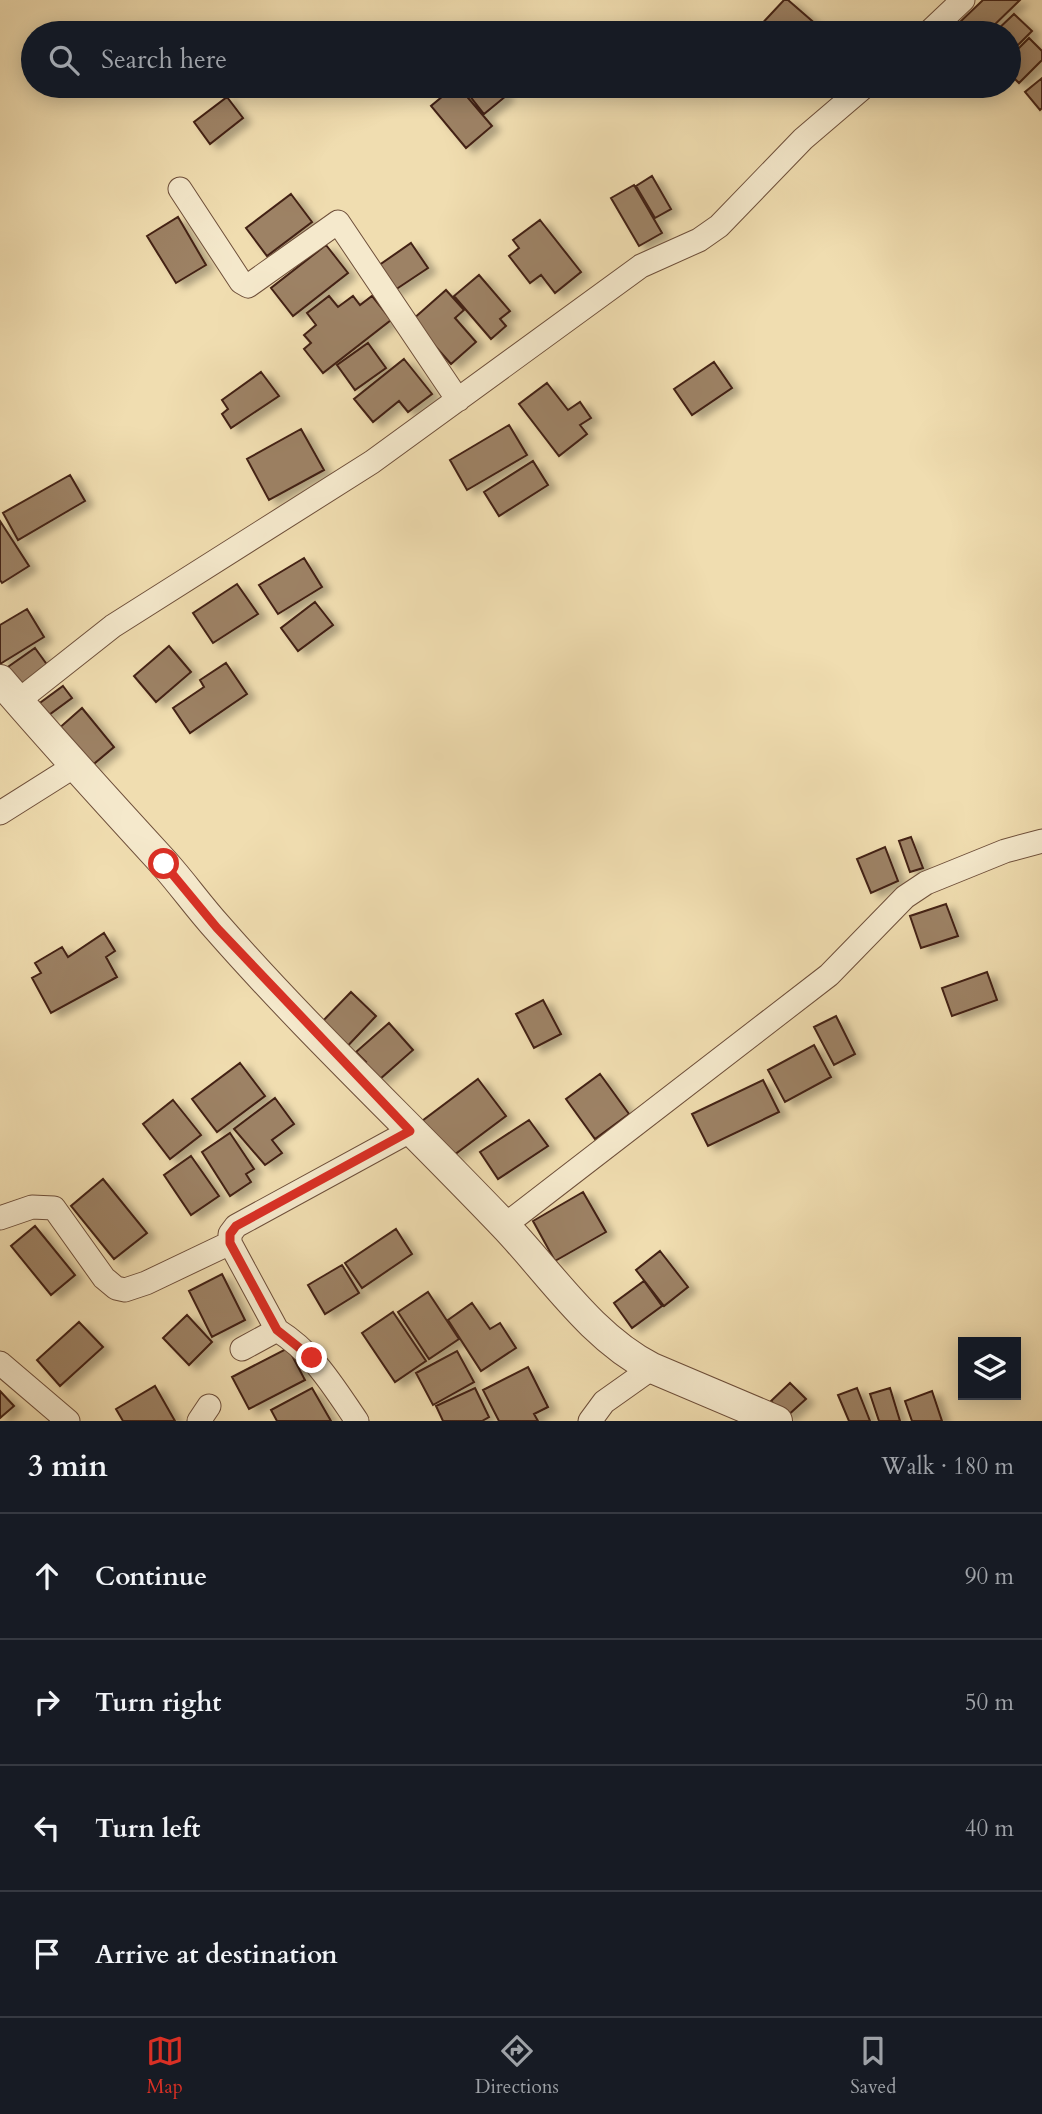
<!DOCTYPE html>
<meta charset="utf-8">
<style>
body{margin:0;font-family:Cardo,serif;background:#20242c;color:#f1f3f6}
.controls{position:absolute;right:21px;bottom:21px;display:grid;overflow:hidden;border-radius:0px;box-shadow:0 4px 18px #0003}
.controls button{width:63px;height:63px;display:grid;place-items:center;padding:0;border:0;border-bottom:2px solid #363941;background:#171b24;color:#f1f3f6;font:35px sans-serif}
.stop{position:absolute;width:21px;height:21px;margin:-16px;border:5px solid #d93025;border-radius:50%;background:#fff}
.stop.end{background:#d93025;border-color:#fff;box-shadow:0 2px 7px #0008}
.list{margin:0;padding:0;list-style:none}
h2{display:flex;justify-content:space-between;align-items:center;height:91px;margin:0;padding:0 28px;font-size:30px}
h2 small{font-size:23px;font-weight:400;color:#9ea1a6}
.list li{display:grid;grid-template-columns:46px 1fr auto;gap:21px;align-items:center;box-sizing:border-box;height:126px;padding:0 28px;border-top:2px solid #363941}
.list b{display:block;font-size:26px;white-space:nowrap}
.list em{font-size:23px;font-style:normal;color:#9ea1a6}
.icon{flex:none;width:38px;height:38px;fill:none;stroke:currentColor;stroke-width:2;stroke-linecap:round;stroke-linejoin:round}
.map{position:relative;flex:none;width:1042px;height:1421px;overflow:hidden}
.search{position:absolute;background:#171b24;box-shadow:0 4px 18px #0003;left:21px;right:21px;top:21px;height:77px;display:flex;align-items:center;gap:18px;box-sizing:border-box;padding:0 24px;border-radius:38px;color:#9ea1a6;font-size:26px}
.sheet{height:595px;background:#171b24}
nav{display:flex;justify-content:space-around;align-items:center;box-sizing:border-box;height:98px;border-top:2px solid #363941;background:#171b24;font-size:19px;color:#9ea1a6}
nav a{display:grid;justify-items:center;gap:4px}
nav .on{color:#d93025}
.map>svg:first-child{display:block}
.building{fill:#9d8265;stroke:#432013;stroke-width:2;filter:url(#shadow)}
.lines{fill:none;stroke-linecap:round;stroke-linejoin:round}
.minor-casing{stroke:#6e4f3a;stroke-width:25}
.tertiary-casing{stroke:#6e4f3a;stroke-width:32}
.minor{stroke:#f5e9cc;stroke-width:23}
.tertiary{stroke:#f5e9cc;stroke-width:30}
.route{stroke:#d93025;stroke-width:9}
</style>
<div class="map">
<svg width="1042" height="1421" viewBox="0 0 1042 1421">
<defs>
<filter id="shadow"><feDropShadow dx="8" dy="4.5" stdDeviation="3.5" flood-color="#0004"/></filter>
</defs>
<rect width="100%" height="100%" fill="#f0ddb0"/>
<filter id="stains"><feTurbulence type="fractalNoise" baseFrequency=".00286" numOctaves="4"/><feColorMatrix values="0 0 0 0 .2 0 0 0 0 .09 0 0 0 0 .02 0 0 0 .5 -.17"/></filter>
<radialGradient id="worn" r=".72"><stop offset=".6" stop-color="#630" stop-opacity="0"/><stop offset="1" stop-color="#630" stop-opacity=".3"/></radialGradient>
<path class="building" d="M784,0H788L826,33H762L757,29Z
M983,0H1020L986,33H971L960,22Z
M1014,14L1032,31L1009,54V33H994Z
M1029,38L1042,51V60L1019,83L1009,73V58Z
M1042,78V108L1040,110L1025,92Z
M455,86H458L492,126L466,148L431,106Z
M462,86H497L506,96L484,114Z
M227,97L243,118L210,144L194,122Z
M652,176L671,209L655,218L636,186Z
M634,185L662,233L639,246L611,198Z
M291,194L312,222L267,256L246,228Z
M178,217L206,265L176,283L147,236Z
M540,220L581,272L555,293L541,275L530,283L509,256L519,248L513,240Z
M411,243L428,268L392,292L375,268Z
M326,245L348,273L293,316L271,288Z
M479,275L510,311L500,319L506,326L491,339L454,296Z
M446,290L464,310L455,318L476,342L451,364L412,320Z
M329,296L338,307L353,296L360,305L372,296L391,320L323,373L304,349L311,343L304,335L316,325L307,313Z
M368,343L386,368L355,390L337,365Z
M404,359L432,394L408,412L399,401L373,422L354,399Z
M714,362L732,388L692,415L674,389Z
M261,372L279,396L231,428L222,414L228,409L222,400Z
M547,383L568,410L580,402L591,418L580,425L587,434L559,456L519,404Z
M509,425L527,455L467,490L450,460Z
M301,429L324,470L269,500L247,459Z
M533,461L548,485L499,516L484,492Z
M70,475L85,501L18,540L3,513Z
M0,521L29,566L2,583L0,580Z
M304,558L322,587L278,614L259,585Z
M237,584L258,614L213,643L193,613Z
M315,602L333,625L298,651L281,628Z
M27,609L44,637L0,664V625Z
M169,646L191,672L156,702L134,676Z
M35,648L48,666L18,688L5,669Z
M226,663L247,694L190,733L173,708L204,687L200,680Z
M63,686L72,698L42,720L33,708Z
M82,708L114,747L89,768L57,730Z
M911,837L923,868L910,872L899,841Z
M885,847L898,881L871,893L857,859Z
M946,904L958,936L921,948L910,916Z
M104,933L115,951L106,957L117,977L51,1013L32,978L41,973L35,963L62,947L68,957Z
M987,972L997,1000L952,1016L942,988Z
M351,992L376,1016L341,1053L316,1028Z
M543,1000L561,1034L534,1048L516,1014Z
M836,1016L855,1054L834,1065L814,1027Z
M389,1023L413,1050L380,1079L357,1071L366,1062L356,1052Z
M814,1045L831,1077L785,1102L768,1070Z
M240,1063L265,1096L217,1132L192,1099Z
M600,1074L629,1114L595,1139L566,1099Z
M478,1079L506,1116L450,1158L422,1121Z
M763,1080L779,1112L708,1146L692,1114Z
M275,1098L294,1124L272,1140L282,1153L265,1165L234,1129Z
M173,1100L201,1135L170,1159L143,1124Z
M529,1120L548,1146L498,1179L480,1152Z
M230,1133L254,1169L246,1174L251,1182L230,1196L202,1152Z
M191,1156L219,1196L191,1215L164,1175Z
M103,1179L147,1233L114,1259L71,1206Z
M583,1192L606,1232L555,1261L533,1221Z
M35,1226L75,1275L51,1295L11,1246Z
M396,1229L412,1254L362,1288L345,1263Z
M660,1251L688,1287L664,1306L636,1270Z
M342,1265L359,1293L325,1314L308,1285Z
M222,1274L245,1320L212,1337L189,1291Z
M644,1281L662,1306L632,1328L614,1303Z
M428,1292L459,1339L429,1359L398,1312Z
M472,1303L490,1329L500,1323L516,1348L481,1371L448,1320Z
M393,1312L426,1361L395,1382L362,1333Z
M187,1315L212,1342L189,1365L163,1338Z
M79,1322L103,1347L60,1386L37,1360Z
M288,1348L305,1380L249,1409L232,1377Z
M457,1351L474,1382L433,1405L416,1373Z
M528,1367L548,1407L534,1414L538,1421H499L483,1390Z
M790,1383L806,1399L786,1417L771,1401Z
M155,1386L175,1421H123L116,1409Z
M312,1388L331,1421H277L271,1410Z
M475,1388L489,1417L482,1421H443L436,1406Z
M857,1388L870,1421H849L838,1395Z
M890,1388L900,1421H879L870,1394Z
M0,1391L14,1406L0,1418Z
M932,1391L942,1421H912L905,1401Z"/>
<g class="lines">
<g class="minor-casing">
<path id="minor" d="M928,33L963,0
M180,189L241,282L248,286L338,222L458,400
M18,701L113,626L372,462L641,266L699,240L719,226L803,139L865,86
M0,813L73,767
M0,1218L32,1207L54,1208L104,1278L116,1288L125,1290L146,1283L230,1243
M505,1225L829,975L905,897L926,883L1005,851L1042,841
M277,1330C314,1353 333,1386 357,1421
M242,1349L277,1330L230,1243V1234L236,1226L410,1131
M0,1363L68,1421
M199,1421L209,1406
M590,1421L604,1402L652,1368"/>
</g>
<g class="tertiary-casing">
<path id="tertiary" d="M0,680C53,742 108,802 163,862C182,883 198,906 217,927C308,1031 409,1125 504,1225C550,1273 591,1337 652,1368L777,1421"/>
</g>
<use href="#minor" class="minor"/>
<use href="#tertiary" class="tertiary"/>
</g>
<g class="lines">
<path class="route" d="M164,864L217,928L410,1131L236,1226L230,1234V1243L277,1330L312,1358"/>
</g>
<rect width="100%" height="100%" filter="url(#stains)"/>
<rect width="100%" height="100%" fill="url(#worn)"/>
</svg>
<div class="controls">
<button><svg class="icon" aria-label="layers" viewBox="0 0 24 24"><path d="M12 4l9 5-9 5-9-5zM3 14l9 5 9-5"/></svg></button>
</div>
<div class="stop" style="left:164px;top:864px"></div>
<div class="stop end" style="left:312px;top:1358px"></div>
<div class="search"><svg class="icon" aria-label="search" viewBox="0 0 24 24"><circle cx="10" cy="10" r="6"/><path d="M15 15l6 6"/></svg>Search here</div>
</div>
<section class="sheet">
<h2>3 min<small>Walk · 180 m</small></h2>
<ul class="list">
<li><svg class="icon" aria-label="ahead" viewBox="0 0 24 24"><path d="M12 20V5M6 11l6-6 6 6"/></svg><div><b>Continue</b></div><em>90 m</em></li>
<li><svg class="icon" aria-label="right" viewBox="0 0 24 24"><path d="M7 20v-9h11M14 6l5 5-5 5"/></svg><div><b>Turn right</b></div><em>50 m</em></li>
<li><svg class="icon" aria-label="left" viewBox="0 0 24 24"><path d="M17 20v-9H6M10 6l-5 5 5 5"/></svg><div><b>Turn left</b></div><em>40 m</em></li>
<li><svg class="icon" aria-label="arrive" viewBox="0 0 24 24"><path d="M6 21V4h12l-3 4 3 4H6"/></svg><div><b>Arrive at destination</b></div></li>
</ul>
</section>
<nav>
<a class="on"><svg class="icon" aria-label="map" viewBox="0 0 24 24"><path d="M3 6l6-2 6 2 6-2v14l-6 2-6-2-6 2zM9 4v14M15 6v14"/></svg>Map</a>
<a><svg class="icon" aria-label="directions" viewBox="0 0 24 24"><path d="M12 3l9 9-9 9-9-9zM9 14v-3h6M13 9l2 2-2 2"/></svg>Directions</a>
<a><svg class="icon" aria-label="saved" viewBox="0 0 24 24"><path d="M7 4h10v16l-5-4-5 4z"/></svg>Saved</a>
</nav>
